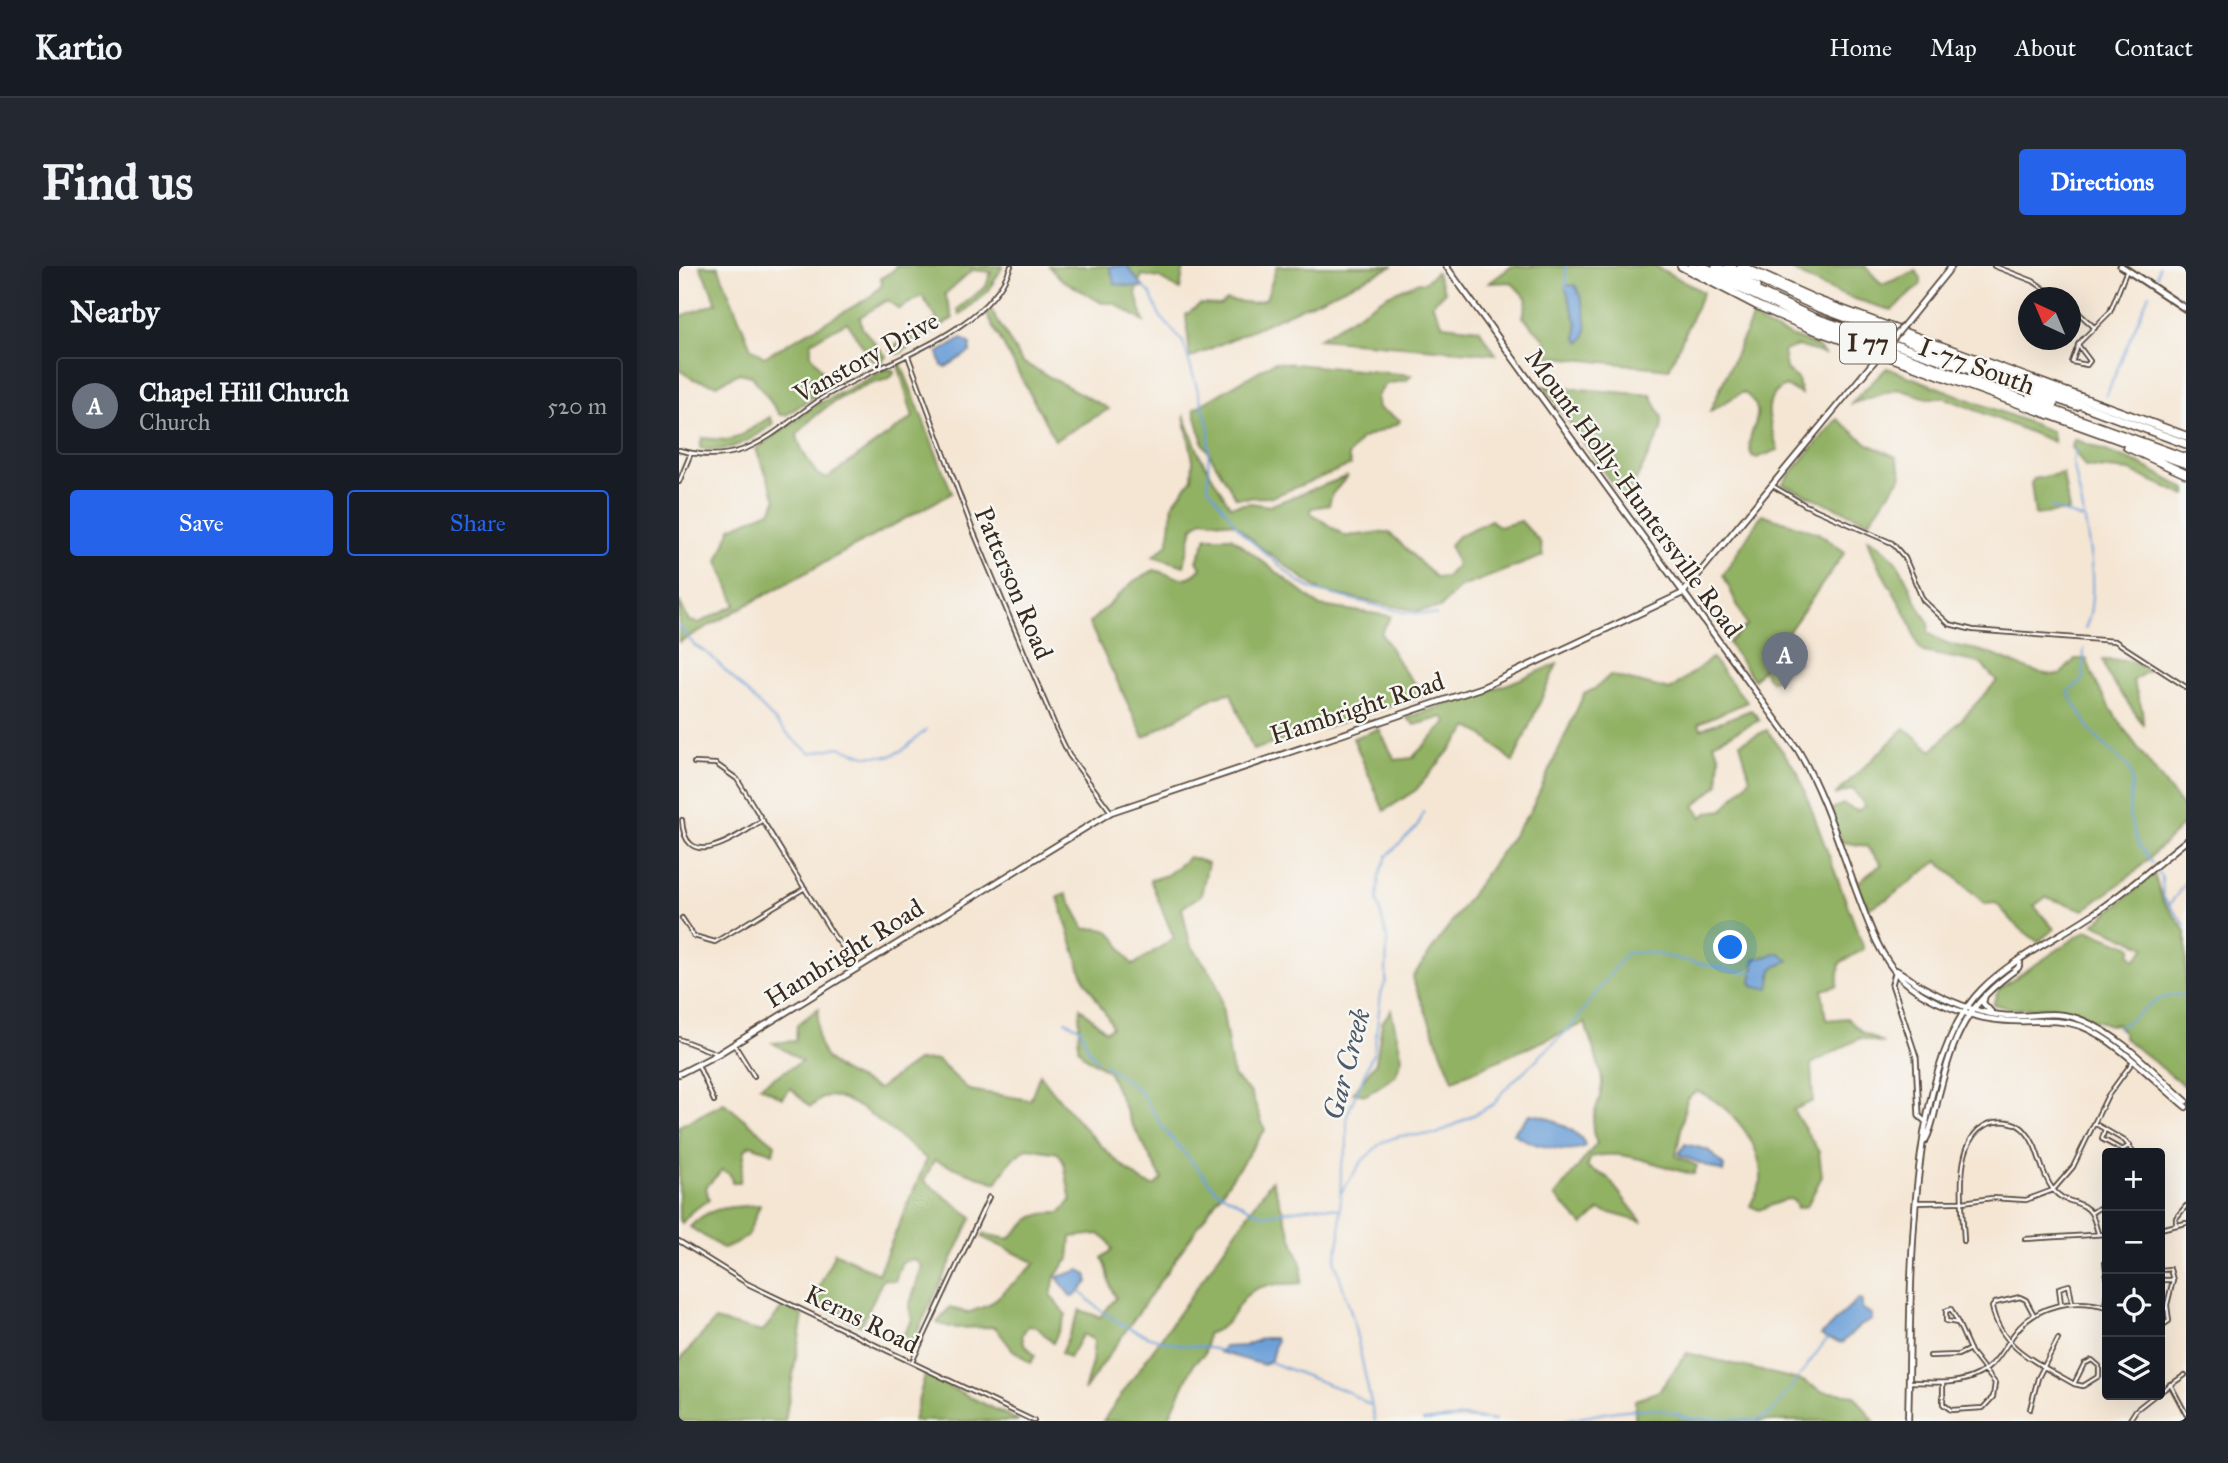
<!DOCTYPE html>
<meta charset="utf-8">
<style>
body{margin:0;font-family:"IM FELL Great Primer",serif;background:#242831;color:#f1f3f6}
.controls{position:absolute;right:21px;bottom:21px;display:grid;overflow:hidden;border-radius:7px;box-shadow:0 7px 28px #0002}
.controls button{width:63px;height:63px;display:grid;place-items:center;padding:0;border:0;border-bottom:2px solid #363941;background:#171b24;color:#f1f3f6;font:35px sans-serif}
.compass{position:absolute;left:1339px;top:21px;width:63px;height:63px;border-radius:50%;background:#171b24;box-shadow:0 7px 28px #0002;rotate:316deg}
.you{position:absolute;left:1052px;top:682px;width:24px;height:24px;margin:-18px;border:5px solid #fff;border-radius:50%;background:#1a73e8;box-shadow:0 0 0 10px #1a73e833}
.badge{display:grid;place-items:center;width:46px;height:46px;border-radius:50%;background:#2563eb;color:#fff;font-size:23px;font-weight:700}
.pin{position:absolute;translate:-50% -58px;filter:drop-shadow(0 2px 4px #0008)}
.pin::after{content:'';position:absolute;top:37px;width:24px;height:21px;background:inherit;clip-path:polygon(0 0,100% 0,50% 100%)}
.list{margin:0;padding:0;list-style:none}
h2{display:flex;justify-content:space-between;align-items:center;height:91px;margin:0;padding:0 28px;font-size:30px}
h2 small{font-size:23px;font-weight:400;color:#9ea1a6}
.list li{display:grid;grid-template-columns:46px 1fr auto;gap:21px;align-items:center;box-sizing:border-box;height:98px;margin:0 14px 14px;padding:0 14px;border:2px solid #363941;border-radius:7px}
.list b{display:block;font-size:26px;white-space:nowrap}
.list p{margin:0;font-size:23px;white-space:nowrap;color:#9ea1a6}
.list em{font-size:23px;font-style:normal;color:#9ea1a6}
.actions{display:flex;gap:14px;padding:21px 28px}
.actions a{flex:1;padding:16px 0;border:2px solid #2563eb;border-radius:7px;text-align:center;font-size:24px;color:#2563eb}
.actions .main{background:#2563eb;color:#fff}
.icon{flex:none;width:38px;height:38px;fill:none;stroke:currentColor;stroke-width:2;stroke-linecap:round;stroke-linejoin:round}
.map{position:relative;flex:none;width:1507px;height:1155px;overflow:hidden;border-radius:7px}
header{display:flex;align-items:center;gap:42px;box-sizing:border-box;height:98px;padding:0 35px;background:#171b24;border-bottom:2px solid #363941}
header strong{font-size:33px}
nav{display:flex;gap:38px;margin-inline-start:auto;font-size:24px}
.intro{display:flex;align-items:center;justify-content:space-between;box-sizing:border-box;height:168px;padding:0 42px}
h1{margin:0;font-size:49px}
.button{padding:18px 32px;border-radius:7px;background:#2563eb;color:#fff;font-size:24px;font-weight:700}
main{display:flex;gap:42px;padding:0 42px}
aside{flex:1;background:#171b24;border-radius:7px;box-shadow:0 7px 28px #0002}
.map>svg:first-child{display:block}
.green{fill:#b7ce72;stroke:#797c48;stroke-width:2}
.forest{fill:#91b164;stroke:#666e41;stroke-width:2}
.water{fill:#6da0d8;stroke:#54657b;stroke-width:2}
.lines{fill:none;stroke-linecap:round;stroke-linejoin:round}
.stream{stroke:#6da0d8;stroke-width:2}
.minor-casing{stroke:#574639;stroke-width:6}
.tertiary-casing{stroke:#574639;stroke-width:7}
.secondary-casing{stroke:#574639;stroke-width:8}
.primary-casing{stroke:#574639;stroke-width:9}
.motorway-casing{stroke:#574639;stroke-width:10}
.minor{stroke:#fff;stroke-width:2.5}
.tertiary{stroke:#fff;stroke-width:3.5}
.secondary{stroke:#fff;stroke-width:4.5}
.primary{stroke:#fff;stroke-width:5}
.motorway{stroke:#fff;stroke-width:7}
.secondary-bridge-casing{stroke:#574639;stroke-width:8;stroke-linecap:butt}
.secondary-bridge{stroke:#fff;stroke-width:4.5}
.labels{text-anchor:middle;stroke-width:5;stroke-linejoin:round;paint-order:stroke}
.shield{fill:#f6f6f2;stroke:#73675e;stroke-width:2}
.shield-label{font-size:24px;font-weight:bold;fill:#3b2a1e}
.street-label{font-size:26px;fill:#3b2a1e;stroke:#f6f6f2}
.water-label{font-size:28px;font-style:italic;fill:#4f5968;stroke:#f6f6f2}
</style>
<header>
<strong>Kartio</strong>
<nav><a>Home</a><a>Map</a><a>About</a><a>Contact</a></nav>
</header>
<div class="intro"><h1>Find us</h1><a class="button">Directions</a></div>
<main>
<aside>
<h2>Nearby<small></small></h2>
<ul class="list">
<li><span class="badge" style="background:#6b7280">A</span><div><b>Chapel Hill Church</b><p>Church</p></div><em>520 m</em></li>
</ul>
<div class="actions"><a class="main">Save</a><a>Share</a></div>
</aside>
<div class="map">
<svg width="1507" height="1155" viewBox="0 0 1507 1155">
<rect width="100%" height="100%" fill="#f6f6f2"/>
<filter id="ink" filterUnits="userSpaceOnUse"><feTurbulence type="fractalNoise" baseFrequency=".0143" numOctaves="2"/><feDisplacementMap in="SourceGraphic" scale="14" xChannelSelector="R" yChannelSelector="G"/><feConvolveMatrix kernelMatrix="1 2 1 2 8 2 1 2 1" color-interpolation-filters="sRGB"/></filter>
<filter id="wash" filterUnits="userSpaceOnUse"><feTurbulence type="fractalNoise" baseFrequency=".00686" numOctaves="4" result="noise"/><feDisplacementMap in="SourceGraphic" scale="28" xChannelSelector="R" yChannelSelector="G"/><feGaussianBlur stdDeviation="1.57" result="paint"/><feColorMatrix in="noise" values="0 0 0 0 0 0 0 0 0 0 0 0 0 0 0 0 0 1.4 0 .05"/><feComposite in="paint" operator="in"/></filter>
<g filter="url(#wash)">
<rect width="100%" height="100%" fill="#f5e6d4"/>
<path class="green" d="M1106,374L1120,396L1092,415L1083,402Z"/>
<path class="forest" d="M21,0H39L72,82L85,91L191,31L203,19L202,12L215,4L216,0H324L309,25L281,49L279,43L307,20L312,6L293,4L266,28L274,52L221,87L216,88L211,83L258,53L243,30L220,43L208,34L181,51L183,62L207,90L203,96L193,94L168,56L132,76V89L153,118L107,149H101L73,110L60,107L38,119L14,113L0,104V51L38,37Z
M370,0H505L501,24L480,12L463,9L457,28L465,56L435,37H423L382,13Z
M598,0H714L511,92L507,49L521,38L541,39L547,34L574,37L587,33Z
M833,0H976L1024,26L990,103L868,90L866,73L844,51L848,33L832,16L810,17Z
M1107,0H1186L1203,19L1237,5L1242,12V18L1213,44C1175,34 1139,22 1107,0Z
M757,6L766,26L753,38L764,59L800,63L817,88L639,73L709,29L740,16L745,17Z
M311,42L343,96L430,143L376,174L306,45Z
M1074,50L1085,59L1139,81L1145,88L1119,80L1104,85L1107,103L1119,114L1122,128L1107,120C1078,132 1093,163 1099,184L1078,192L1073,190C1061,165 1097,149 1064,126L1031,145Z
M595,96L732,109L728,114L707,118L698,130L699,142L721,154L720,157L682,173L669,190L672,199L593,231L557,232L524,177L515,143Z
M222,98L273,227L0,376V335L10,355L20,357L57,339L39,295L52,262L93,244L97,233L77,183L137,139L208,103L214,104L215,108C209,116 195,115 185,120C160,131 135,147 118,169C121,184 130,197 139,209L148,212L234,151L219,99Z
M1208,102L1372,165L1375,176L1267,132H1248L1219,123L1171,138Z
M865,120L972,129L983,152L982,165L946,236Z
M505,149L521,190L551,240L572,237L590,240L669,210L653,228L650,239L632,242V247L666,270L710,266L757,312L767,311L778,299L771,279L779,270L812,254L820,261L842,255L861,276L864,290L780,322L761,342L740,345L643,326L580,280L556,258L524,253L514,261L505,300L474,290L489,278L494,238L513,212L514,194Z
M91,151L94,157C75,174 46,189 21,182L23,172L48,174L59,171Z
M1158,153L1189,178L1217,191L1223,209L1190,256L1103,218Z
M1395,173L1461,198L1507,223V230L1451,205L1406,201L1393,181Z
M1384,207L1390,245L1356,249L1352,217L1355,213Z
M1083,248L1139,267L1166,286L1075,414L1049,377L1068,359L1044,309Z
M528,271H552L641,340L712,350L702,367L725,405L747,429L574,484L552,427L537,430L465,471L410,357L455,315L475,304C495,309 507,320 522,302L518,295Z
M1189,272C1230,294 1225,322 1250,357L1249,366C1266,382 1290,380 1312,388C1336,397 1354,409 1381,409L1396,393H1408C1419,437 1479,507 1507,546V556L1455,607L1405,644L1367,631L1355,640L1375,663L1359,676L1338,660L1317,637L1306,638L1259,595L1210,632L1190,642L1177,618L1203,598L1187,580L1163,576L1151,544L1164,538L1178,545L1186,540L1174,523L1156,529L1226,462L1253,485L1318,415L1301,397L1244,386C1235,378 1236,367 1231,356C1217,327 1198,305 1189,272Z
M1033,392L1068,436L1020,457L1022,463L1072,444L1081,454L1034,477L1041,490L1039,519L1015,540L1023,551L1030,546L1044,544L1071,513L1061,477L1088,464L1118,505L1185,683L1161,697L1158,720L1143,724L1147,754L1168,752L1183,766L1204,777L1181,772L1132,798L1134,835L1114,844L1140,886L1143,910L1128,940L1118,942L1115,934L1108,933L1080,944L1071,940C1074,932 1081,922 1082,914C1083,876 1051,839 1018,825L1008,832L997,890L1018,900L1015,908C979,902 950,882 912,891L908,901L928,911L963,956L920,944L904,959L876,930L918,877C906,855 923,838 923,817C923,802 910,772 906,757L774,814L733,712L852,544L905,428L917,422L931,409L991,424Z
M1424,394L1452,395L1470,404L1454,415L1463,443L1464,458L1429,409Z
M878,398L834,496L803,468L790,461L737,524L705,545L674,472L700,463L716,494L733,492L768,456L764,451L736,459L728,452L829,418Z
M510,591L529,597L522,629L503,642L511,678L535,711L541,728L554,810L572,827L586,864L405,1125L413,1096L415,1074L404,1068L390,1092L382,1087L401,1044L421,1051L437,1032C427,1017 432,1004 423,992L433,984L430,976L420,968L392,971L390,993L376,1010L372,1030L387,1049L374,1077L358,1061L349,1060L343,1069L345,1077L356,1090L351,1097L333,1083L316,1061L275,1062L258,1057L271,1041L288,1047L310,1039L357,997L303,971L305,968L330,973C349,954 353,946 381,947L392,935L385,897L379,887L349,882L333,893L317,917L255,894L245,915L293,951L231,1081L220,1076L233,1054L230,1041L243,1000L235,993L223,996L216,1015L204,1013L182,1060L133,1037L156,986L199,1008L248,893C225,878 172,823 145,831C141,833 136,838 131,841L112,822L103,832L81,820L123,795L94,777L117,775L118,759L140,742C132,799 155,800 199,823L238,795L258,794L290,824L351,834L361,808C378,833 448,915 475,920L483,913L453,858L429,805L405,790L399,782L401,742L427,765L433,762L431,755L404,711L379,631L387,628L406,663C442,659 433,676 454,699L495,672L471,614L488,609Z
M1475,608L1484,635L1507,665V821L1445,772V767L1438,758L1431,759L1379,741L1333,743L1314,738L1320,723L1408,664L1453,681L1451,688L1456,694L1467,681L1415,658Z
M712,744L723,792L716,810L687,829L674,827L697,796L703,757Z
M45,837L96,878L94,887L71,879L66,884L61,916H53L51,908L43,904L27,921L30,934L13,945L3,957L0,954V860Z
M593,914L623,1001L622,1017C607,1019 585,1016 572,1026C552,1041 558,1058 528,1068L526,1087L515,1097L488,1155H424Z
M81,939L68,971L45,983L11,961C30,939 54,941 81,939Z
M105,1040L124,1050L106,1155H0V1095L36,1054L83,1066Z
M1008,1087L1124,1115L1143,1125L1175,1129L1195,1155H956V1134L980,1125Z
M246,1109L340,1155H234Z"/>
<path class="water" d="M430,0H448L465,22L436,18Z
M896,19C903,31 914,64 902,76L898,73V58L886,20Z
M283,73L292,78L291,86L267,101L263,100L259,87Z
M1101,687L1110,694L1093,703L1090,722L1075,721L1072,716L1076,693Z
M851,848C865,848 904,866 906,880C890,889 849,879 834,867Z
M1006,878L1029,884L1045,900L1044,906L1003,890L1000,888Z
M401,1004L409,1010V1016L396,1030L392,1031L378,1011Z
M1179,1033L1183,1035V1043L1193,1048V1054L1179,1061L1163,1077L1148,1073L1142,1069Z
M584,1072H595L597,1075L592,1094L585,1099L540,1086L545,1081L565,1080Z"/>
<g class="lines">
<path class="stream" d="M887,0V22
M1478,11L1480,0
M465,21L471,27L481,50L504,76L530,161L529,221L564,268L621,317L635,324L724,346L757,349
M1427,130L1470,28
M1397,183L1394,195C1402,240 1425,322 1406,363
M1372,241L1403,253
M0,360L15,379L31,389L116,475L132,487L160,481L186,490H211L224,484L248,463
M1405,383L1404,414L1389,426L1413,467L1450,502L1453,514L1450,548L1459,578L1473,597
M1478,605L1483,612L1484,631L1507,660
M1491,638L1507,616
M386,755L402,763L409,783L418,794
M1439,762C1467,746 1471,728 1507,729
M425,798L461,825L484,862L537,924L583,949L641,940L660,943
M662,927L683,895L703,876L721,870L758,868L815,838L825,824L892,761L947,687L967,686L1064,707L1076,706
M402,1026C425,1052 463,1072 498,1078C512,1081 527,1079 541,1085
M591,1096L669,1126L691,1139
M696,1155L674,1053L656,996L661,969L662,901L668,881V849L695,785L702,728L707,715L708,672L698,634L700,610L708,590L738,561L745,546
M744,1155L784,1151L816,1155
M886,1155C925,1147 971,1134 1008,1152L1077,1154L1087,1150L1095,1144L1148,1073"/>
</g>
</g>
<g filter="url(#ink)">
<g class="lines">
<g class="minor-casing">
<path id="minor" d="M1315,0L1354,15L1379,32
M1392,40L1416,62
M1399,79L1411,95L1408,99L1393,96L1400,77L1431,46L1448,4
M229,90L293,262L377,462L390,489L432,546
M0,184C21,190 42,191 63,184C94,173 120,146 148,129C204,95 308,68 332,0
M0,216L12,187
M1094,220L1126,239L1213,277L1226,292L1244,334L1270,358L1294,364L1436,375L1507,421
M15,497L37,498L58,513L155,670L179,701
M3,554C6,610 61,568 84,554
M3,652L15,670L36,676L126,622
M0,773L39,788
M55,778L75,810
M19,799L35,835
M1415,857L1446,875L1455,887
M1426,863L1423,873L1443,884L1451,879
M1237,936H1284L1313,932L1347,934L1374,924L1394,901L1428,831L1455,794
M1239,937L1273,936
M1412,947L1428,937
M1497,959V952L1507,940
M1481,963L1507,957
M1346,973L1428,968
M0,975L69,1018L355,1155
M1285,975C1284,943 1271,864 1316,856C1327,854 1339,857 1346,865C1361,881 1360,904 1373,922C1384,939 1403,933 1412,947C1415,952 1417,961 1419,967
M1426,996L1428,1011
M1481,1004L1491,1003L1494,1014H1481
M1382,1038L1380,1022L1390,1019L1393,1036
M1426,1040L1428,1026
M1272,1043L1279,1057L1267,1055V1045Z
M1481,1047L1488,1041
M1355,1049L1347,1034L1341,1031L1316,1037L1313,1041C1322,1084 1361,1098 1395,1118
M1481,1061L1490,1055L1488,1039L1494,1014
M1251,1090L1279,1089L1291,1083
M1413,1094L1420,1100V1110L1404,1120L1395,1118L1405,1098Z
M233,1096L310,931
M1230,1116C1254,1116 1278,1120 1300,1108C1317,1099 1324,1083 1335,1068C1357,1038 1395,1032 1428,1041
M1264,1118V1138L1272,1144L1304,1142L1314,1131L1316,1117L1292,1086L1279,1057
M1491,1118L1507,1148
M1481,1126L1506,1109
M1351,1143L1359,1112L1379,1073
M1450,1155L1457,1144L1476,1129"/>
</g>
<g class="tertiary-casing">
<path id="tertiary" d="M1217,704L1213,718L1237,791L1240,850L1248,857"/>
</g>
<g class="secondary-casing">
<path id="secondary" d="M767,0L1119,484C1146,530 1161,582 1180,632C1190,659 1201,690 1221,711C1246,736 1298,755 1333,755C1358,756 1378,752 1402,760C1438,774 1476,816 1507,841
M1226,58L1273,0
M1217,704C1225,708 1232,714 1240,719C1263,732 1294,746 1320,749C1350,754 1374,741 1405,755C1444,771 1476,808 1507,835
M1306,729L1304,737L1313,747
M0,808L39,788L432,546L804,421L1004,327L1197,93
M1246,875C1254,861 1256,843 1260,828C1275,769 1287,738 1339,702L1341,697
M1229,1155C1233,1045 1223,804 1302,724C1330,695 1376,673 1411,650C1445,628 1475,600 1507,575"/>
</g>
<g class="primary-casing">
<path id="primary" d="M1442,0L1507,43"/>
</g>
<g class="motorway-casing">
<path id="motorway" d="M1002,0L1079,40L1130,62L1507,198
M1013,0L1132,56L1507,192
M1023,0L1134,51L1398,140
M1037,0L1077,21
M1049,0L1138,41L1507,178
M1062,0L1140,35L1507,170
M1351,129L1375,139
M1448,181L1507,208"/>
</g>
<use href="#minor" class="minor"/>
<use href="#tertiary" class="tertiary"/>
<use href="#secondary" class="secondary"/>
<use href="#primary" class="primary"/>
<use href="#motorway" class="motorway"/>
<g class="secondary-bridge-casing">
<path id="secondary-bridge" d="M1197,93L1226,58"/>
</g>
<use href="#secondary-bridge" class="secondary-bridge"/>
</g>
</g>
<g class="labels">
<rect class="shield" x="1161" y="56.5" width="56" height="41" rx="5"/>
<g class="shield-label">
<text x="1189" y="85">I 77</text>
</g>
<g class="street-label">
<text transform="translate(187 91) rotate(-29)" y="9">Vanstory Drive</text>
<text transform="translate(1298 100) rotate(20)" y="9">I-77 South</text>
<text transform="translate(955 227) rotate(54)" y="9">Mount Holly-Huntersville Road</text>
<text transform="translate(335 317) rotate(67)" y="9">Patterson Road</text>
<text transform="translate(678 442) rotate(-18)" y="9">Hambright Road</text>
<text transform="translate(165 687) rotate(-32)" y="9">Hambright Road</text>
<text transform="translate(183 1053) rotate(26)" y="9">Kerns Road</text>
</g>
<g class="water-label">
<text transform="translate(667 798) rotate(-75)" y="10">Gar Creek</text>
</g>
</g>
</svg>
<div class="controls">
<button>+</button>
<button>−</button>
<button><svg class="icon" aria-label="locate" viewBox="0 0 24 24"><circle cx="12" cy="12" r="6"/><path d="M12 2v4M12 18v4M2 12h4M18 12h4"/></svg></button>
<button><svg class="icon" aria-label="layers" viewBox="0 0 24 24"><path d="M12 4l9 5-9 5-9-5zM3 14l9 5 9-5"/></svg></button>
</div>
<svg class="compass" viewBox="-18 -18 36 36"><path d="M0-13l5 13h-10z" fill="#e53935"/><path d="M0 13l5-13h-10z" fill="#9ea1a6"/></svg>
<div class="you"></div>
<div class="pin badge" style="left:1106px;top:424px;background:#6b7280">A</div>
</div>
</main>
